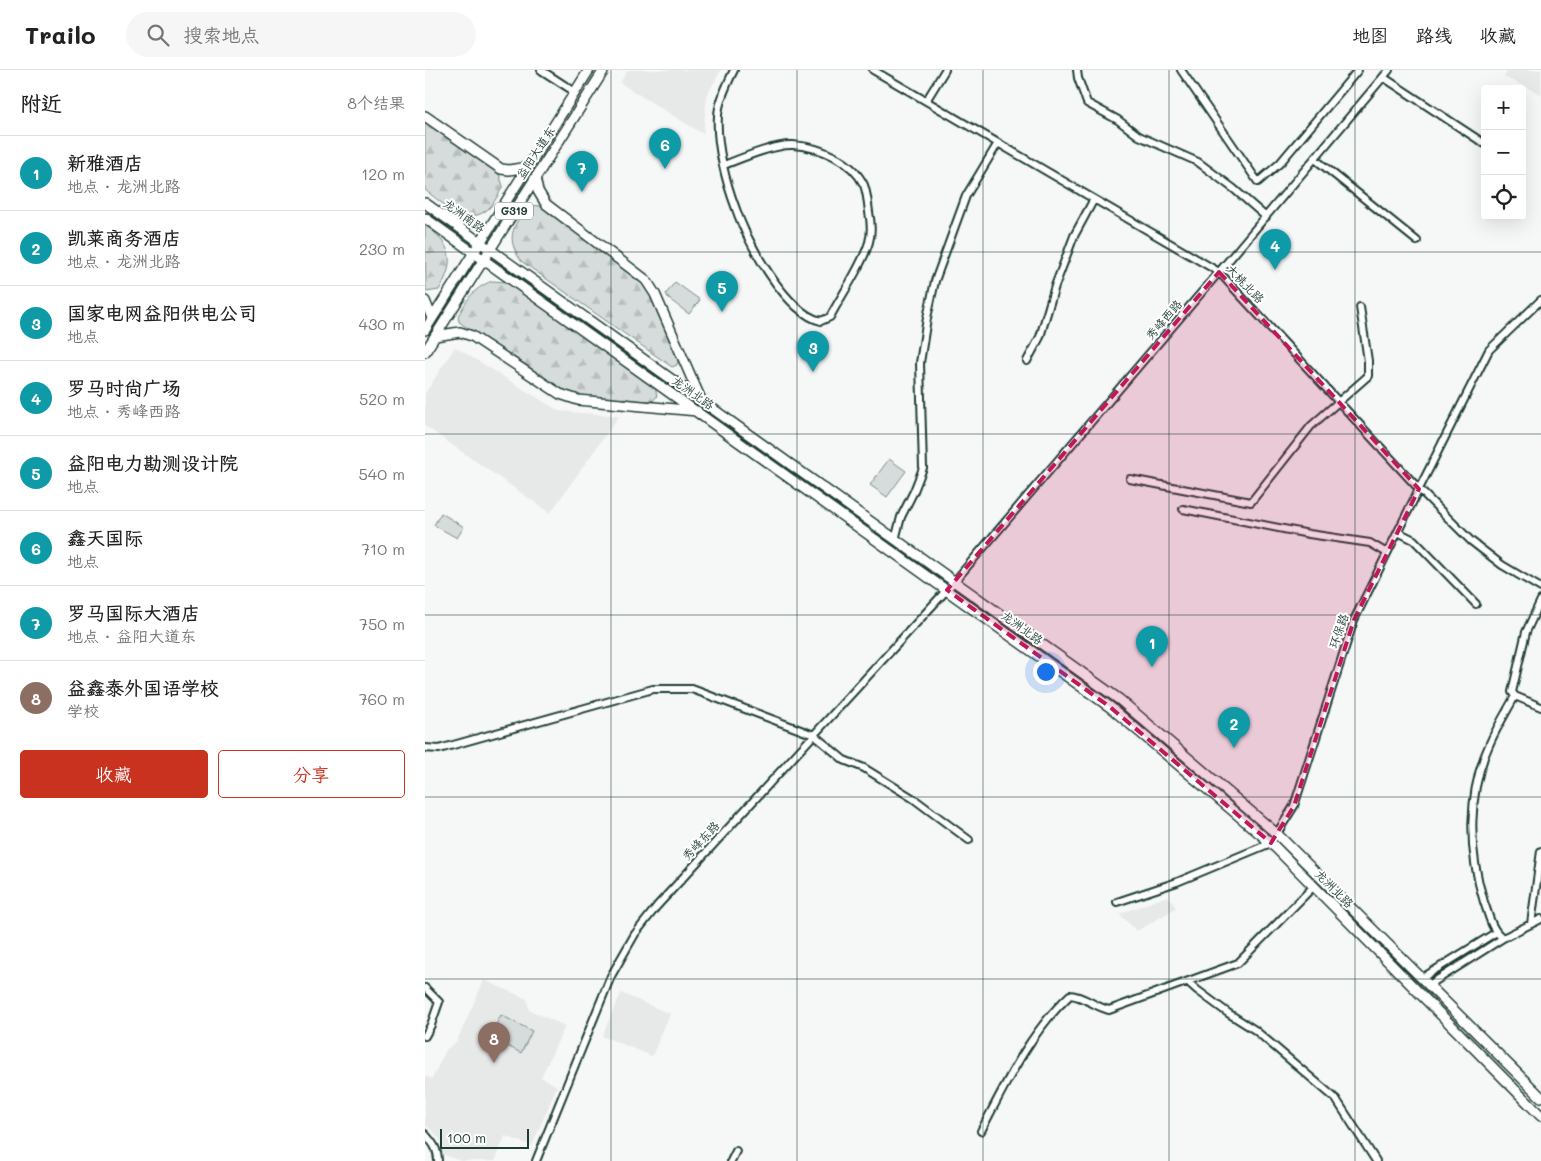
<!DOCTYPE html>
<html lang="zh">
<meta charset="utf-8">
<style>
body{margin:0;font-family:Mali,"LXGW WenKai TC",sans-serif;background:#f6f6f6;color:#222}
.controls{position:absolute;right:15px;top:15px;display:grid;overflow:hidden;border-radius:5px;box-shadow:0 5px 20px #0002}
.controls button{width:45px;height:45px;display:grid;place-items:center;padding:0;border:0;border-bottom:1px solid #e0e0e0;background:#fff;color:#222;font:25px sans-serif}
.scale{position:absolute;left:15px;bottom:12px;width:89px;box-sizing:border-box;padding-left:5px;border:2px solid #1f3d34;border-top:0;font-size:14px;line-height:18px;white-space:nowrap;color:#1f3d34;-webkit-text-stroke:4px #fff;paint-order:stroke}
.you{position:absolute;left:620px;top:601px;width:18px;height:18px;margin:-12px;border:4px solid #fff;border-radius:50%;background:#1a73e8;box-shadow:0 0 0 8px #1a73e833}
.badge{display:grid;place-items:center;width:32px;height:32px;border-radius:50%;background:#c8321e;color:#fff;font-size:16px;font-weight:700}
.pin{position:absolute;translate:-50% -41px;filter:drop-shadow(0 1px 2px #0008)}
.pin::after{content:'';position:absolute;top:26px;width:18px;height:15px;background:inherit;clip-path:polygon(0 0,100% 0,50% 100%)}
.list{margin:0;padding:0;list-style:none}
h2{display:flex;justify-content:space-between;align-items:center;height:65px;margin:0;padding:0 20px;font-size:21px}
h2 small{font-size:16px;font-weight:400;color:#767676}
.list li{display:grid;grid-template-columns:32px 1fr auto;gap:15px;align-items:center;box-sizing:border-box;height:75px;padding:0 20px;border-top:1px solid #e0e0e0}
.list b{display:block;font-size:19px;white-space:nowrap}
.list p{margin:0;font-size:16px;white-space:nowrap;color:#767676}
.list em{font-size:16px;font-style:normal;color:#767676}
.actions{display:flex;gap:10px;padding:15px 20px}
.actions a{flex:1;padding:11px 0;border:1px solid #c8321e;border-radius:5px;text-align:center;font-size:18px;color:#c8321e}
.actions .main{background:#c8321e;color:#fff}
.icon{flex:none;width:28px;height:28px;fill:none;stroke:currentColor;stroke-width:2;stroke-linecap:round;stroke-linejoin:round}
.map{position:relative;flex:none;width:1116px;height:1091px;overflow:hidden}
header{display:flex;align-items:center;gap:30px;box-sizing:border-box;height:70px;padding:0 25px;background:#fff;border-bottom:1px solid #e0e0e0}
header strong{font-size:24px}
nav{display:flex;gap:28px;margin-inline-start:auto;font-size:18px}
.search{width:350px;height:45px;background:#f6f6f6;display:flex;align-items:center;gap:12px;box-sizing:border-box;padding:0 18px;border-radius:28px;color:#767676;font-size:19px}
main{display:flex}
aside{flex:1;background:#fff}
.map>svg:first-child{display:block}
.built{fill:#e6e9e8}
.forest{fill:url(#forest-firs);stroke:#7a8c88}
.garden{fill:#d6dcdb;stroke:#7a8c88}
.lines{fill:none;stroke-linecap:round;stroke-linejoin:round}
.minor-casing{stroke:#1f3d34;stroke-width:10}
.major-casing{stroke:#1f3d34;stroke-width:12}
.minor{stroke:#fff;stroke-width:6}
.major{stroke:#fff;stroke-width:9}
.marked{fill:#c2185b;fill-opacity:0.2;stroke:#c2185b;stroke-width:4;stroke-dasharray:10 6;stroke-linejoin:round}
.grid{fill:none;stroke:#1f3d34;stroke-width:1;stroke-opacity:0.55}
.labels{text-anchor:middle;stroke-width:4;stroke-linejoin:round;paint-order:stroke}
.shield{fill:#fff;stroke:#627771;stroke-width:1}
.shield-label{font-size:11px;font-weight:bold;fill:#1f3d34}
.street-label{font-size:12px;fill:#1f3d34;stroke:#fff}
</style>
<header>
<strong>Trailo</strong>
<div class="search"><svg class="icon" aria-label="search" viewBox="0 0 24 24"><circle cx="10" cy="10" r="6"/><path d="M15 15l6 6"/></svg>搜索地点</div>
<nav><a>地图</a><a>路线</a><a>收藏</a></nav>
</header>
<main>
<aside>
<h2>附近<small>8个结果</small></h2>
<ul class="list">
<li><span class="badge" style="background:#0f9aa8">1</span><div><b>新雅酒店</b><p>地点 · 龙洲北路</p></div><em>120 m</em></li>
<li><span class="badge" style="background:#0f9aa8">2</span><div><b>凯莱商务酒店</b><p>地点 · 龙洲北路</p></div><em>230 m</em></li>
<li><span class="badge" style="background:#0f9aa8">3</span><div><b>国家电网益阳供电公司</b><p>地点</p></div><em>430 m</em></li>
<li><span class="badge" style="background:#0f9aa8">4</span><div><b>罗马时尚广场</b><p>地点 · 秀峰西路</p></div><em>520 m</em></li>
<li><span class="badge" style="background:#0f9aa8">5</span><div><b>益阳电力勘测设计院</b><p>地点</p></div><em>540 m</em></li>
<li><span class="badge" style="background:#0f9aa8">6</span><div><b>鑫天国际</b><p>地点</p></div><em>710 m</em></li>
<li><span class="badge" style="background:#0f9aa8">7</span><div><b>罗马国际大酒店</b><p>地点 · 益阳大道东</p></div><em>750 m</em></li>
<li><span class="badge" style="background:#8d6e63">8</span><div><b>益鑫泰外国语学校</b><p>学校</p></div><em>760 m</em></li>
</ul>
<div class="actions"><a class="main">收藏</a><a>分享</a></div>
</aside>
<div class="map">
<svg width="1116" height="1091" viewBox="0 0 1116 1091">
<defs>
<pattern id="forest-firs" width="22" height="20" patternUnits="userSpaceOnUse" patternTransform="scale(1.25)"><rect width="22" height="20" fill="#d6dcdb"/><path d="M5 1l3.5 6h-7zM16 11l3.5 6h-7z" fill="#b7bebd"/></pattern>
</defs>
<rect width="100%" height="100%" fill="#f6f7f7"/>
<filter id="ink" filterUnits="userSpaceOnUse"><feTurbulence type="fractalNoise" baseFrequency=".02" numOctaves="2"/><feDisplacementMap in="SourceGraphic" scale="10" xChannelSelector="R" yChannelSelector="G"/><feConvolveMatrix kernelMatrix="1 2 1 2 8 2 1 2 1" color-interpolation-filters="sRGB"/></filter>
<g filter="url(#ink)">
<path class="built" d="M203,0H296L282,25L278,64L195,13Z
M1083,0H1116V24L1079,7Z
M30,277L134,341L194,346L125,443L0,356V324Z
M743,826L751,838L712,861L694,844Z
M59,910L102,929L104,940L140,956L116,1007L132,1016L107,1076L80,1066L70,1091H36L17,1084L15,1069L7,1060L0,1055V1006L7,1009L21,980L32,971Z
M196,923L245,944L227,986L177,966Z"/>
<path class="forest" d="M0,50L73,101L78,116C74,123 69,134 63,139C41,158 18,133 0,120Z
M102,135L117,136L220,213L229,228L253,290L252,295L247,297L96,191C80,167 88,158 102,135Z
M0,155C27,174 31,192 14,220L1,222Z
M67,211L81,212L230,317L232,326L228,331L152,328L138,322L34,252L33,246C43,229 47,219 67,211Z"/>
<path class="garden" d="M250,212L275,230L264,244L244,229L241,224Z
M464,389L481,401L462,427L445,415Z
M16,443L39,457L32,468L9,455Z
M76,945L107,961L96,983L65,967Z"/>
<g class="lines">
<g class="minor-casing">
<path id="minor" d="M116,0L150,22
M448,0L794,202L994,419L1046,471L1077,495L1116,518
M652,0L653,8L662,33L693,50L714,66L773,92L809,119L841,147
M756,0L833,112L855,93L933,0
M958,7L1060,74
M501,31L520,0
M890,89L992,171
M299,95C317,88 350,74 368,75C395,77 427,90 439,115C442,123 443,133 444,142C446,152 447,162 444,172C438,194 416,226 405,247L396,251C361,243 322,172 311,139C301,113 291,74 293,46C293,33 303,12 309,0
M602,291L615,267L630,216L649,166L669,129
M705,409L826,432L886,356L943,306V291L935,237
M758,439L884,464L945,473L962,483
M973,462L989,470L1051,534
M470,470L476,447L489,421L498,398L495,293L502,248L510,211L541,126L573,73
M1116,530L1101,562L1087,622L1090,626L1116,637
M0,678L14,679L228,619H267L389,665L419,690L439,698L489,729L544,770
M692,832L752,812L846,773L869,736L929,550L994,419L1064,280L1116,230
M1106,854L1116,781
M1078,868C1066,860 1064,845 1059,832C1043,781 1042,722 1065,673C1072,657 1082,641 1090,626
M997,908L1070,863
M763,912L772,920L803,943L830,960L911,1029L951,1091
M1004,915L1078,868L1116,849
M0,918L14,932L6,955L0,966
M556,1061C581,1013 605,962 645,925C659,926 670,937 684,940L813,893L889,816
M0,1064C8,1073 13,1079 13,1091
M111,1091L186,906L210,864L232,836L529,512L794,202L964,0
M306,1091L311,1081"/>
</g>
<g class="major-casing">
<path id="major" d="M0,46L76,99L84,100L103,97
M110,108L113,121L121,134L221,210L230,224L277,332
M0,133L695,630L852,764L1116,1027
M0,148L685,637L846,773L1116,1046
M0,231L7,248
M0,260L164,0
M10,266L35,262L47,266L135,324L153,330L272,341
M0,282L179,0"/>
</g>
<use href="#minor" class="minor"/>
<use href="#major" class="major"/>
</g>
</g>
<path class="marked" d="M794,202L994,419L929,550L869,736L846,773L685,637L522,520Z"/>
<path class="grid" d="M186,0V1091M372,0V1091M558,0V1091M744,0V1091M930,0V1091M0,182H1116M0,364H1116M0,545H1116M0,727H1116M0,909H1116"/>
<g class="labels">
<rect class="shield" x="70" y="132.5" width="38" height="17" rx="4"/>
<g class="shield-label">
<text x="89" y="145">G319</text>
</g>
<g class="street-label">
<text transform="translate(111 83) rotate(-57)" y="4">益阳大道东</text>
<text transform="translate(39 146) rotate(36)" y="4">龙洲南路</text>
<text transform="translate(820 214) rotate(46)" y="4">大桃北路</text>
<text transform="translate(739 250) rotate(-49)" y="4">秀峰西路</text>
<text transform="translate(268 323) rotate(35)" y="4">龙洲北路</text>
<text transform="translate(597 558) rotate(36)" y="4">龙洲北路</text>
<text transform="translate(914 561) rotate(-71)" y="4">环保路</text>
<text transform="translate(276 771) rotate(-47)" y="4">秀峰东路</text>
<text transform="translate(909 819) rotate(45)" y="4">龙洲北路</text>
</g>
</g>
</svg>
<div class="controls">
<button>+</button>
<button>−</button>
<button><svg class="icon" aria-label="locate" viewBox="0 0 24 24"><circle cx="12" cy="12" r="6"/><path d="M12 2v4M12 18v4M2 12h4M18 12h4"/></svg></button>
</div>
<div class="scale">100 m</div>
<div class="you"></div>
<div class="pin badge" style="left:727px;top:597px;background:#0f9aa8">1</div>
<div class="pin badge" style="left:809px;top:678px;background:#0f9aa8">2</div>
<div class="pin badge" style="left:388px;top:302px;background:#0f9aa8">3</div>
<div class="pin badge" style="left:850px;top:200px;background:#0f9aa8">4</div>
<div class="pin badge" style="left:297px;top:242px;background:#0f9aa8">5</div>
<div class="pin badge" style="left:240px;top:99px;background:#0f9aa8">6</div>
<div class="pin badge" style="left:157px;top:122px;background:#0f9aa8">7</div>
<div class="pin badge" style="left:69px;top:993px;background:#8d6e63">8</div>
</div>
</main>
